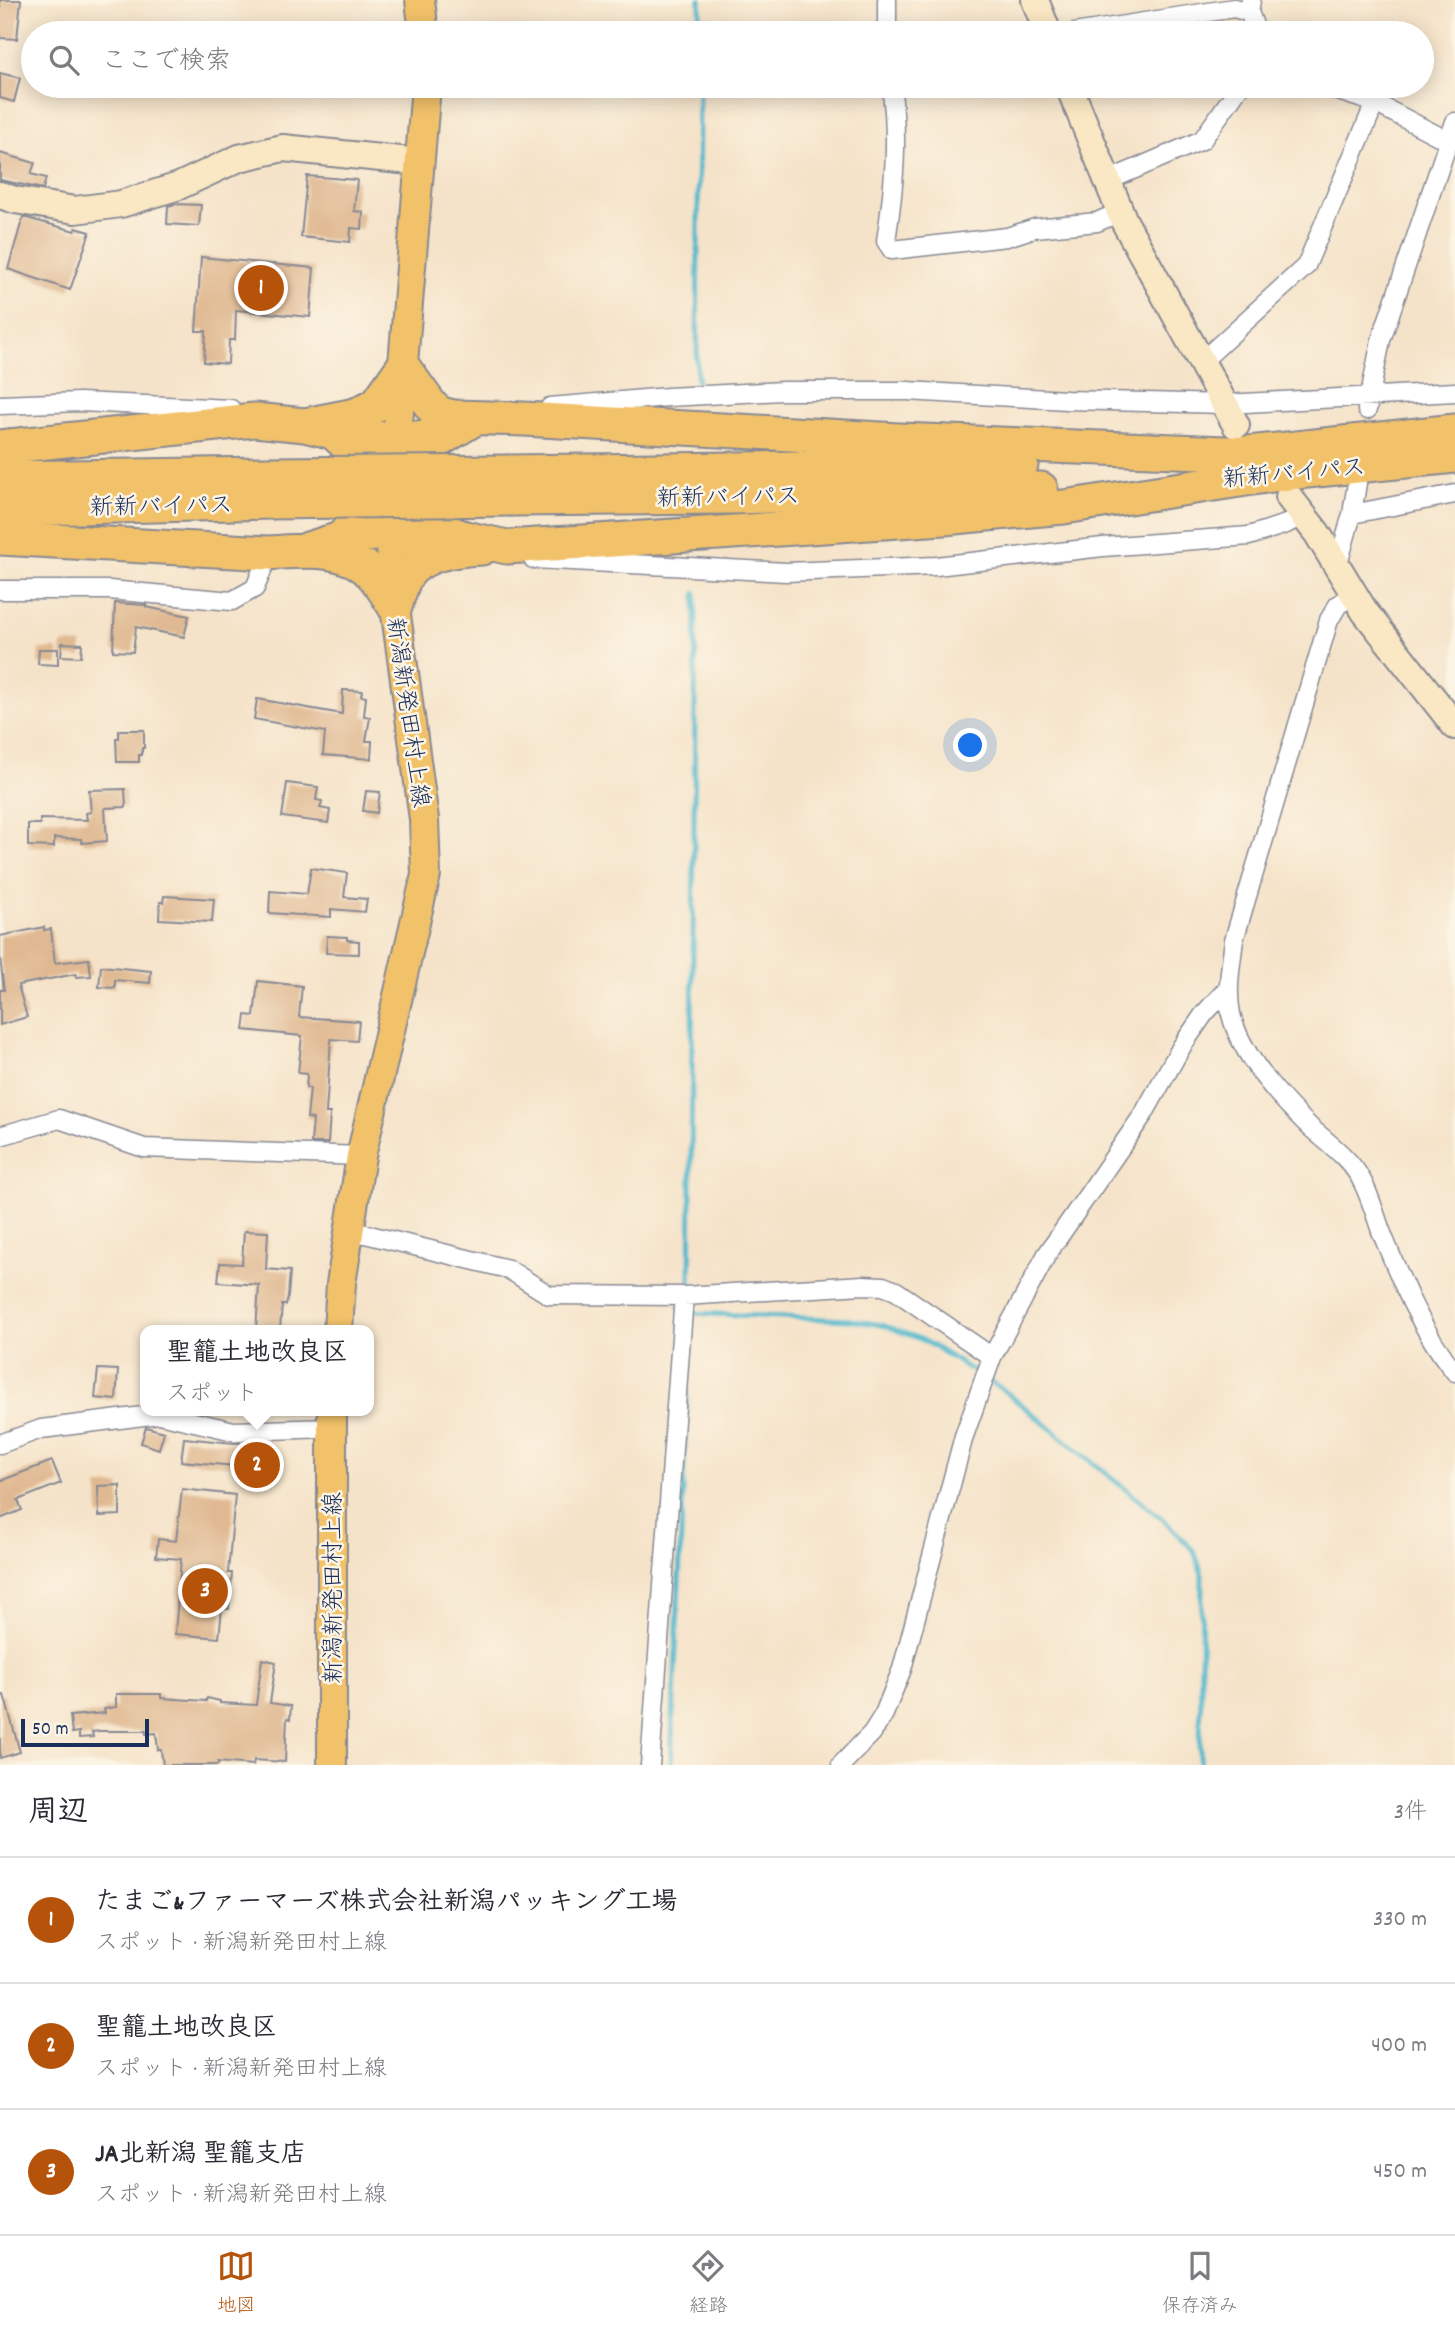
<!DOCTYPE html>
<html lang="ja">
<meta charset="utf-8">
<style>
body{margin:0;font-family:Dekko,"Klee One",sans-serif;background:#f2f2f3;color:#2b2b33}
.scale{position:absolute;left:21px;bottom:18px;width:128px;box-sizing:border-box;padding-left:7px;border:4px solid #1b2f5e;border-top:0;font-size:19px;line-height:24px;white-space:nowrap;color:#1b2f5e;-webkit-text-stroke:5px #fcf5e5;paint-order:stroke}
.you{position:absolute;left:971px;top:746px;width:24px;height:24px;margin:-18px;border:5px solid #fff;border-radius:50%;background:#1a73e8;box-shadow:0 0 0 10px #1a73e833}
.badge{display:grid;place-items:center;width:46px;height:46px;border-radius:50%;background:#b45309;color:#fff;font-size:23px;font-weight:700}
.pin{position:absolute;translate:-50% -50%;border:4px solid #fff;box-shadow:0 2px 7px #0006}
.popup{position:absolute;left:140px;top:1325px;width:234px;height:91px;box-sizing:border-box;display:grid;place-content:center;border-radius:14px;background:#fff;filter:drop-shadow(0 2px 5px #0005);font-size:23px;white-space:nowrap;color:#7c7c81}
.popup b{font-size:26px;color:#2b2b33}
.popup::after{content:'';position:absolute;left:50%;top:100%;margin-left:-14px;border:14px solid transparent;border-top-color:#fff}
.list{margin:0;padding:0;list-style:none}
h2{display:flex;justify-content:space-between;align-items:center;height:91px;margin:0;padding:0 28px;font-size:30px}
h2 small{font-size:23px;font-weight:400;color:#7c7c81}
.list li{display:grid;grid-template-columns:46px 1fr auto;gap:21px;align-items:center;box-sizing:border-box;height:126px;padding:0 28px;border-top:2px solid #e1e1e2}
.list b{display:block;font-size:26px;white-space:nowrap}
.list p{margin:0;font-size:23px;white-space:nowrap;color:#7c7c81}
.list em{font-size:23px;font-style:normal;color:#7c7c81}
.icon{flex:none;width:38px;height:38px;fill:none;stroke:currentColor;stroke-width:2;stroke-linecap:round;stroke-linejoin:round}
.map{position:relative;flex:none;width:1455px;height:1765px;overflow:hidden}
.search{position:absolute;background:#fff;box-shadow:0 4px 18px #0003;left:21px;right:21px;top:21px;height:77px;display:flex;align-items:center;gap:18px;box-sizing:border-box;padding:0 24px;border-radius:38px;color:#7c7c81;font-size:26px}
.sheet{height:469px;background:#fff}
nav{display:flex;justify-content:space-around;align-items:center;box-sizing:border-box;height:98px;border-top:2px solid #e1e1e2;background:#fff;font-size:19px;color:#7c7c81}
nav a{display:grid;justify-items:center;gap:4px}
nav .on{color:#b45309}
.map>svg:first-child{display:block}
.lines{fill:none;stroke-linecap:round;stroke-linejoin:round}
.stream{stroke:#4fb7cd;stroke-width:5}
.building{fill:#e0b992}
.street-casing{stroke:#888994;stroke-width:21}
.secondary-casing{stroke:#888994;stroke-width:30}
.primary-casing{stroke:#888994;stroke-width:32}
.highway-casing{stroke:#888994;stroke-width:37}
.street{stroke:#fff;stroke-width:18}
.secondary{stroke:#fae7c3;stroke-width:26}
.primary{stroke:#f2c26a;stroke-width:28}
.highway{stroke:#f2c26a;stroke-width:33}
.highway-bridge-casing{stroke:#888994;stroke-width:37;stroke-linecap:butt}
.highway-bridge{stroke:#f2c26a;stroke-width:33}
.labels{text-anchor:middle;stroke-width:5;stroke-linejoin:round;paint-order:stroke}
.street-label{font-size:24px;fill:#1b2f5e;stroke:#fcf5e5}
</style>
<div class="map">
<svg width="1455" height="1765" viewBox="0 0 1455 1765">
<rect width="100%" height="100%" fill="#fcf5e5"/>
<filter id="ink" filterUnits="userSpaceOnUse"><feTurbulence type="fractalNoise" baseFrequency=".0143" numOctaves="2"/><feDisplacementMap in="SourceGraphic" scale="14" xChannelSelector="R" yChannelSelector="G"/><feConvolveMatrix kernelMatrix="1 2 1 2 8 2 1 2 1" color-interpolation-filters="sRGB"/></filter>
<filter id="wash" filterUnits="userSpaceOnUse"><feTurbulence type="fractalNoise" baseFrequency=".00686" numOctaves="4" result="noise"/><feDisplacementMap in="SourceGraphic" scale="28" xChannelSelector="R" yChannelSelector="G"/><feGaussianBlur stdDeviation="1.57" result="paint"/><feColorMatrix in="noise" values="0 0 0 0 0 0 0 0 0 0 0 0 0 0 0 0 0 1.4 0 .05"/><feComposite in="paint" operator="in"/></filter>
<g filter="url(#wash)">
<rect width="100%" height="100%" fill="#f5e3c9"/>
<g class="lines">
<path class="stream" d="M700,33V0
M697,381L699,86
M690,1293L696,593
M690,1313L849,1320L882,1325L923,1340L1002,1389L1165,1521L1194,1551L1202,1574L1200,1765
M671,1765L689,1349"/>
</g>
<g id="blocks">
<path class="building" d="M0,0H21L17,39L0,38Z
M0,73L20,78L14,102L0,98Z
M0,153L35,163L31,174L46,178L43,189L0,180Z
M307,176L357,180L354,211L363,212L362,229L351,228L350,242L301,237Z
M175,204L201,205L199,226L167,224L168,206Z
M23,217L75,231L76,228L90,232L70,290L8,269Z
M201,257L314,268L310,317L236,310L235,340H229L228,364L204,362L206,331H196Z
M115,603L146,605V607L189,616L184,637L136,627L133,652L113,651Z
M62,643L82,644L81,657L61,656Z
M39,649H58V665L38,664Z
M343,690L362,691L361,696L366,697L364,716L370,717L366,741H372L371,759L323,755L325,732L254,719L257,699L342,714Z
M119,730H144V748H142V755H139V762H117L116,738H119Z
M287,783L318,787L316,800L322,801L320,808L330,810L328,823L282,817Z
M125,789L126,807L105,808L107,841L82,843L81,839L54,838V847L28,846V824H40V819L87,820L86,813L91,812L89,790Z
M366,791L380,792L377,813L363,811Z
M311,868L347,873L344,897L367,899L365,912L331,909V917L269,913L270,891L307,894Z
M164,896L214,899L212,922L159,919L160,902H163Z
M44,927V930L51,929L55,963L89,959L91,976L76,977V974L18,985L27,1017L0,1025V990H4L0,958V936Z
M327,936L347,937V940L359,941V954L326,953Z
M101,966L151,971L150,983L115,980V988L99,987Z
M258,981L302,986L299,1017L359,1021L357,1041L331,1039L326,1113H330L328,1143H311L313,1119L307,1118L310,1088H306L307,1074L298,1073L302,1036L244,1030L246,1015L254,1016Z
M244,1231L268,1232L266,1269L290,1271L288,1296L286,1305H282L280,1330H256L259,1285L218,1282L220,1263L242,1264Z
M98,1369L118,1370L116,1400L95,1398Z
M146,1427L164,1432L159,1449L141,1443Z
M184,1438L234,1443H250L249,1453L280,1456L278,1477L235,1473V1466L181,1461Z
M52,1461L61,1483L18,1500L22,1510L0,1519V1481Z
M120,1485V1515L99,1516L98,1486Z
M182,1489L235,1495L228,1573H232L229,1609H222L219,1638L175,1634L181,1559L156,1557L158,1539L176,1541Z
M262,1659L276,1662L270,1703L291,1706L290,1719L287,1718L285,1762L254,1760L253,1765L218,1762V1765H163L161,1750H158L156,1733L146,1734V1731H99L92,1732L93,1737L79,1738V1732L72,1733L70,1716L105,1713L104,1709L116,1707V1694H161V1698L206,1701L207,1698L220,1701V1703L256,1705Z
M4,1695L20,1752L0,1758V1696Z"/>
</g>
</g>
<g filter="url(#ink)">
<use href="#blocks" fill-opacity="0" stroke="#888994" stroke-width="2"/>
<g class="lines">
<g class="street-casing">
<path id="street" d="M887,0V33
M1251,0L1249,12L1257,33
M1074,33L1234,8L1249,12
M891,86C899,138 894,189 886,241L892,250L1007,237L1035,228L1097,222L1120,212
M1323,86L1375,103L1448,141
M1107,181L1202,140L1240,86
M1200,363L1306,266L1375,103
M0,405L80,402L231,409
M550,407L668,397L783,391H907L1067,400L1225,404L1455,392
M1367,410L1381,340L1455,122
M1352,514L1455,494
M533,559L786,572L936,566L1103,547L1249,536L1286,524L1302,516
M1338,564L1352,514L1357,483
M0,590H109L232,601L255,588L269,553
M1353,595L1338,605L1329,620L1234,940C1231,964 1226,990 1231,1014C1241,1056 1280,1098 1310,1127C1328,1143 1351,1159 1362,1181C1370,1196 1375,1214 1381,1231C1401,1280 1421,1331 1455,1372
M0,1136L59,1119L144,1148L361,1156
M349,1230L508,1269L549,1295L684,1296L863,1285L883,1286L896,1291L992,1357
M0,1444L41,1429L159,1414L234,1431L331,1428
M650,1765L684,1296
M841,1765L872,1733L884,1714L902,1669L964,1436L992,1357L1047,1254L1143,1115L1182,1046L1204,1014L1229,987"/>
</g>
<g class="secondary-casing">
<path id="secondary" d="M1035,0L1048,33
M1069,86L1124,221L1236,425
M0,195L15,200L75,210L121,204L179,186L239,158L283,148L420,162
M1289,497L1317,533L1365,612L1455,726"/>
</g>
<g class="primary-casing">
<path id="primary" d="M420,0L424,33
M395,460L426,86
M338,1330L341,1284L361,1156L426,875L424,819L395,607L390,532L392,511
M332,1411V1765"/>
</g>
<g class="highway-casing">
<path id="highway" d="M305,425L333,432L434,524L445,531L465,538L507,547L944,518L1064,507L1279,474
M333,432L396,440L426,437L450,432
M0,447L254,420L305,425L356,415L377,404L403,367L432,407L441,414L454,417L524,419L899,440L1251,454
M1229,455L1455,431
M509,472L1021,465
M1259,476L1455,456
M0,478L269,474
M512,499L729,497L1041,489
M0,509L270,502
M0,538L269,553C304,551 347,545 373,575C381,584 388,596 395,607
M340,539L390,532L457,546
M308,549L340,539L431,445L474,419
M395,607C398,597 401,585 406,576C421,553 457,549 482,548"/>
</g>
<use href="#street" class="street"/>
<use href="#secondary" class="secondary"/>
<use href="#primary" class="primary"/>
<use href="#highway" class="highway"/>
<g class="highway-bridge-casing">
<path id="highway-bridge" d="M269,474L509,472
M270,502L512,499"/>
</g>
<use href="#highway-bridge" class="highway-bridge"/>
</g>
</g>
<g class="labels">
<g class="street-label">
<text transform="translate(1294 472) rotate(-5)" y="8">新新バイパス</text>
<text transform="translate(728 496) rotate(-1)" y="8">新新バイパス</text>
<text transform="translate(161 505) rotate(-1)" y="8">新新バイパス</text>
<text transform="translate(409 712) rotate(82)" y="8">新潟新発田村上線</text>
<text transform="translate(332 1588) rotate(-90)" y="8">新潟新発田村上線</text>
</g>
</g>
</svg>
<div class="scale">50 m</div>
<div class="you"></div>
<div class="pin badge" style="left:261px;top:288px">1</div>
<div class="pin badge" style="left:257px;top:1465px">2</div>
<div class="popup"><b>聖籠土地改良区</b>スポット</div>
<div class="pin badge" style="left:205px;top:1591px">3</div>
<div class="search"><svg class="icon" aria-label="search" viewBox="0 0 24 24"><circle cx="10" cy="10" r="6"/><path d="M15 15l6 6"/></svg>ここで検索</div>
</div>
<section class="sheet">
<h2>周辺<small>3件</small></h2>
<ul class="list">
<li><span class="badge">1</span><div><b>たまご&amp;ファーマーズ株式会社新潟パッキング工場</b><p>スポット · 新潟新発田村上線</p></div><em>330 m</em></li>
<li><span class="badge">2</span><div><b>聖籠土地改良区</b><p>スポット · 新潟新発田村上線</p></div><em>400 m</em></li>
<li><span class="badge">3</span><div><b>JA北新潟 聖籠支店</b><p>スポット · 新潟新発田村上線</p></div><em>450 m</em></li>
</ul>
</section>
<nav>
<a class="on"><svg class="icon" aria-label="map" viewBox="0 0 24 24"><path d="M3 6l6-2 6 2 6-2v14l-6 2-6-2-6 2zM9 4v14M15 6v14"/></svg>地図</a>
<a><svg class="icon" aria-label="directions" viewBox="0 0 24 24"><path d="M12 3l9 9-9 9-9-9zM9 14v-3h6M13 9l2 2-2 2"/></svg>経路</a>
<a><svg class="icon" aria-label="saved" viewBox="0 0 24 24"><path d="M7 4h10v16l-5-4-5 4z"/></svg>保存済み</a>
</nav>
